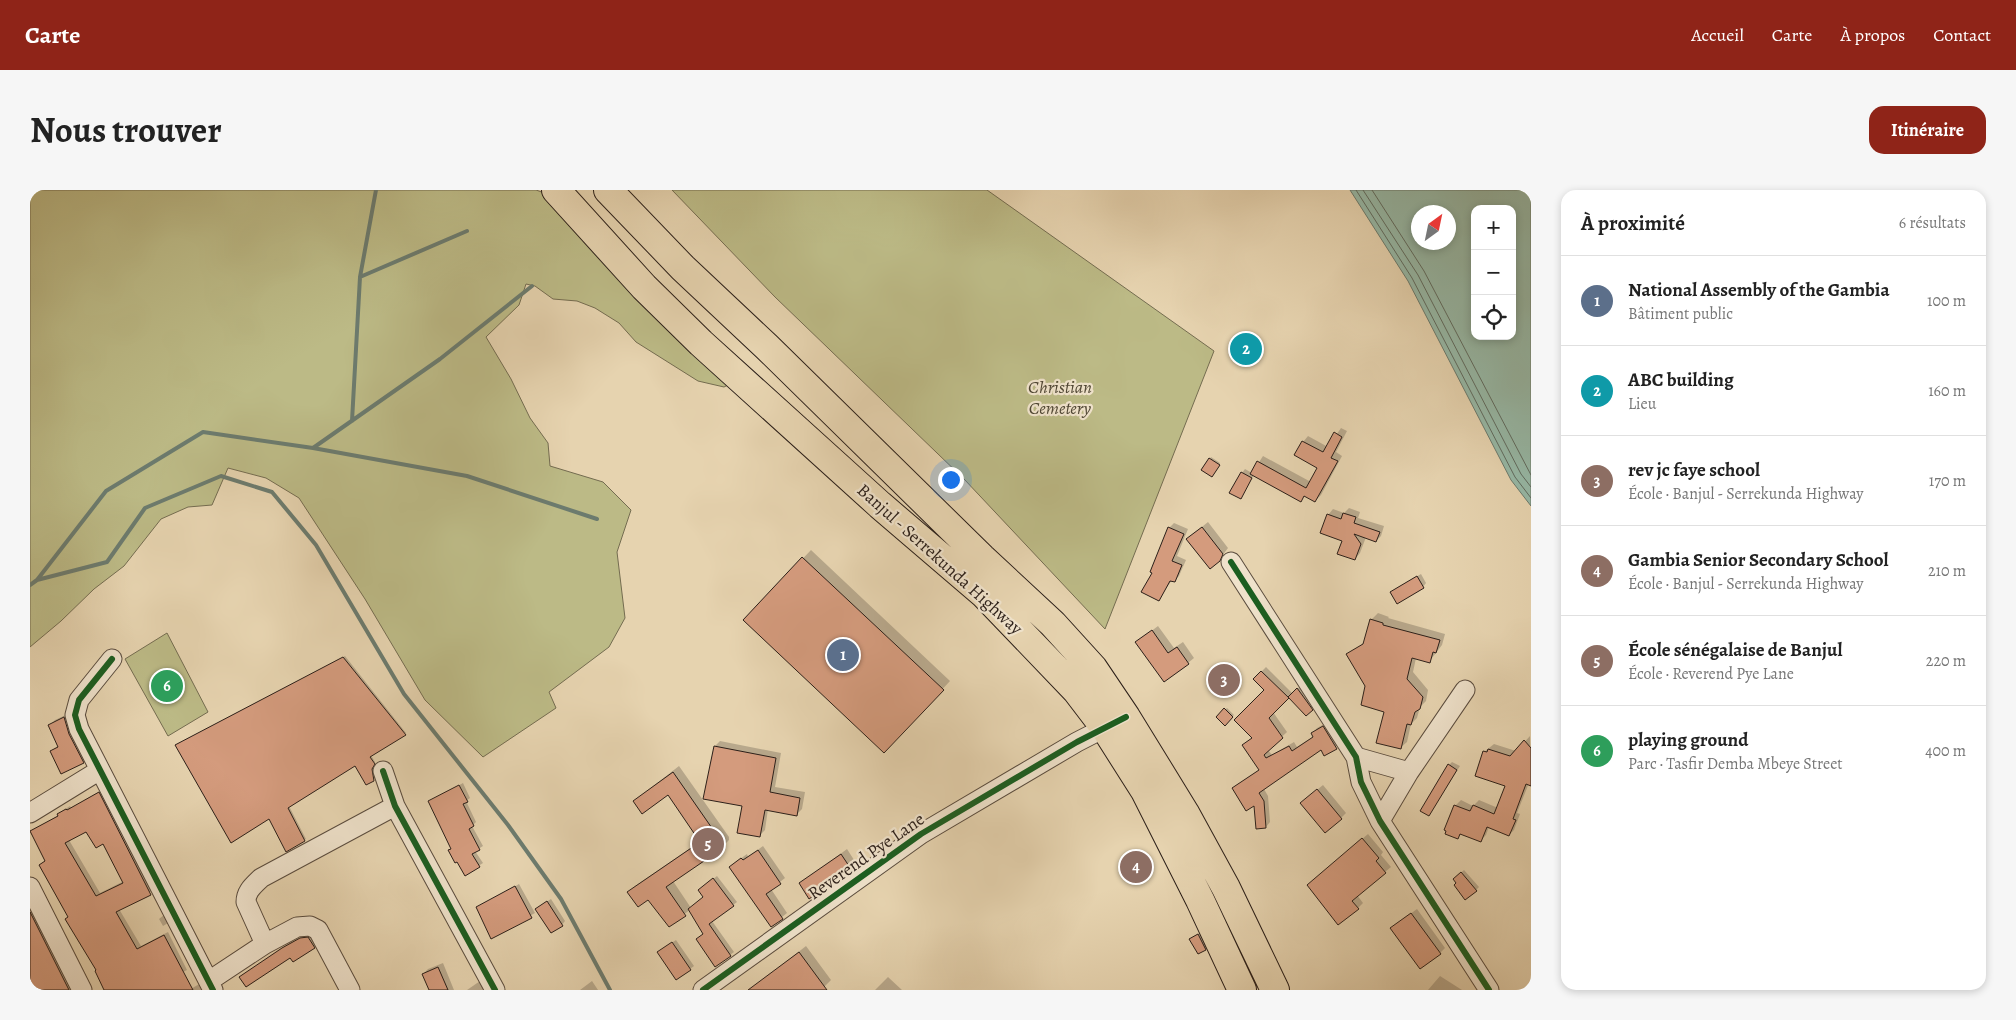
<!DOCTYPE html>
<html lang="fr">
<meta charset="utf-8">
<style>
body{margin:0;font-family:Alegreya,serif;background:#f6f6f6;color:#222}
.controls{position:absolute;right:15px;top:15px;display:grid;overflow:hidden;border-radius:10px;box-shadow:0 2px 8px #0003}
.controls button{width:45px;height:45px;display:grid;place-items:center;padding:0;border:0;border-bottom:1px solid #e0e0e0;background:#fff;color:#222;font:25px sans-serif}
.compass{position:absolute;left:1381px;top:15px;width:45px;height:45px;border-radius:50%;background:#fff;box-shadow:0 2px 8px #0003;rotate:33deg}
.you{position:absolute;left:920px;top:289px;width:18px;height:18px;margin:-12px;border:4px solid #fff;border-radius:50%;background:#1a73e8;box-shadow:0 0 0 8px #1a73e833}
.badge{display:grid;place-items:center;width:32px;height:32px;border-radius:50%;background:#8f2418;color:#fff;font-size:16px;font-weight:700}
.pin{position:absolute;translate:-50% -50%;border:2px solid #fff;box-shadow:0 1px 5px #0006}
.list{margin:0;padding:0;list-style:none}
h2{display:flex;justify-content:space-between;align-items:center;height:65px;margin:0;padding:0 20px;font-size:21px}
h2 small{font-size:16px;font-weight:400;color:#767676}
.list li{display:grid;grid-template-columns:32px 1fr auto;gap:15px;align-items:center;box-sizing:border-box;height:90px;padding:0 20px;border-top:1px solid #e0e0e0}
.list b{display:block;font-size:19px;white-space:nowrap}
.list p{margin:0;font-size:16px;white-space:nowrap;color:#767676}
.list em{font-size:16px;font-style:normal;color:#767676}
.icon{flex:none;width:28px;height:28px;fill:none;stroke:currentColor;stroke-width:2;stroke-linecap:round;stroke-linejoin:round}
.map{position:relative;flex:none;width:1501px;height:800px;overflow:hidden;border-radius:15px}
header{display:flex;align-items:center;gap:30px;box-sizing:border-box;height:70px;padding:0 25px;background:#8f2418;color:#fff}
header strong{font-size:24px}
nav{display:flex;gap:28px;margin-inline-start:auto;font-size:18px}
.intro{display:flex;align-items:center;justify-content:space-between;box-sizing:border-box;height:120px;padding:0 30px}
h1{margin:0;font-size:35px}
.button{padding:12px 22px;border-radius:15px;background:#8f2418;color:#fff;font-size:18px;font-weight:700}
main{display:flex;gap:30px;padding:0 30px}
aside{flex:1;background:#fff;border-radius:15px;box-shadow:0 2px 8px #0003}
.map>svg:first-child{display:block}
.green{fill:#bcba86;stroke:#746c50}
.water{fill:#97b9a7;stroke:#6c7b6e;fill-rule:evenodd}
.shadow{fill:#0003;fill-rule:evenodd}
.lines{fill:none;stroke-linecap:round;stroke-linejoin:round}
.shore{stroke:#616c60;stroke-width:1}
.stream{stroke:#6c7b6e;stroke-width:4}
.building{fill:#d49b7d;stroke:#2b1f19;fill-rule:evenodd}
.minor-casing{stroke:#5a4c3e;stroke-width:21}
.highway-casing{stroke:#2b1f19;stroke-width:30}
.minor{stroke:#efe2cb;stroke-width:19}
.highway{stroke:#e6d3af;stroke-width:28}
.cycleway-casing{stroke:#efe2cb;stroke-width:9}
.cycleway{stroke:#1b5e20;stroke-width:6}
.labels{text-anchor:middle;stroke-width:4.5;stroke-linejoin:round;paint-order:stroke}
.park-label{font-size:18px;font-style:italic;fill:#4f4634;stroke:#efe2cb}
.street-label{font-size:18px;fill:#2b1f19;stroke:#efe2cb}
</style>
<header>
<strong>Carte</strong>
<nav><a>Accueil</a><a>Carte</a><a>À propos</a><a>Contact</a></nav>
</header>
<div class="intro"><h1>Nous trouver</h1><a class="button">Itinéraire</a></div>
<main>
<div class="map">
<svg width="1501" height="800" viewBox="0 0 1501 800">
<rect width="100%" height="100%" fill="#e6d3af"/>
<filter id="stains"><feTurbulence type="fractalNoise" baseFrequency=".004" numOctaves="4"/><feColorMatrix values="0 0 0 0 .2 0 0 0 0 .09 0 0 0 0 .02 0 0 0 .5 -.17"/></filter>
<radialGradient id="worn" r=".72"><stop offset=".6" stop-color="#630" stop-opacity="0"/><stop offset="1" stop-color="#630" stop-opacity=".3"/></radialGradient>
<path class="green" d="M0,0H506L520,5L698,195L694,197L668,191L606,152L589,133L565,118L547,111L523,109L505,96L496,94L489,115L456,147L481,189L500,228L518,253L520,276L573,292L601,320L587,362L595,428L579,457L519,502L526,518L453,567L395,510L335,409L269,308L236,288L198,278L182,315L158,317L131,329L94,376L64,399L31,431L0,457Z
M642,0H957L1184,161L1075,439L934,289L745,107Z
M137,443L178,522L138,546L95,469Z"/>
<path class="water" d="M1320,0H1501V316L1481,290L1378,91ZM1445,19H1482V146H1445ZM1388,22H1418V52H1388Z"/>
<path class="shadow" d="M1216,150L1224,156L1218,165L1215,151Z
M1311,238L1317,241L1306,262L1312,266L1291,305L1285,311L1276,305L1271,310L1224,285L1210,308L1212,283L1215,279L1222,283L1233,266L1281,292L1289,277L1273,252L1278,246L1298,257Z
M1181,267L1190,273L1183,284L1180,269Z
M1319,318L1330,322L1328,328L1354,336L1351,346L1346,351L1336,347L1330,363L1325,369L1298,325L1303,319L1314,323Z
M1178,332L1198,358L1189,370L1163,344Z
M1144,333L1158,339L1147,366L1156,370L1149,386L1144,391L1142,390L1128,410L1124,382L1139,338Z
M781,360L920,491L862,554L714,430Z
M1391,384L1396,393L1393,397L1365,399Z
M1348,423L1359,427L1358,428L1415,444L1412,455L1399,472L1386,468L1383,482L1398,500L1396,511L1390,517L1387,528L1381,534L1377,552L1370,558L1356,521L1337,496L1317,465L1335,452L1341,430Z
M1128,436L1144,458L1153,452L1164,468L1158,473L1107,452Z
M315,466L376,543L341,565L345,572L343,577L345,588L344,590L326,574L259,616L276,649L274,650L240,627L148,554Z
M1236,477L1263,504L1271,495L1285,516L1276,524L1259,507L1243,522L1257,542L1238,560L1242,565L1264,552L1267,557L1284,546L1283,543L1287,538L1298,532L1311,553L1295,564L1291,559L1234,599L1238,606L1240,632L1236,637L1225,614L1203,598L1230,579L1214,555L1223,547L1236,500L1224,489Z
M1197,518L1204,525L1195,534L1188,527Z
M40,523L58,566L53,572L21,561L29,555L19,536L25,530Z
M1500,546L1501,593H1499L1487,623L1490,624L1484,640L1479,645L1459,637L1456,645L1450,651L1432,643L1427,648L1425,616L1431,610L1443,616L1449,610L1468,618L1477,595L1454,562L1464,554L1486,561Z
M690,551L751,563L745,597L775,602L772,619L767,624L738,619L735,640L729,646L685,556Z
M1422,572L1430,576L1399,625L1419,575Z
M649,576L699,647V650L692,657L643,691L661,718L674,707L673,697L687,686L707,712L682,731L704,762L700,765L667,749L674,743L660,720L639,735L619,708L599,702L605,696L671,651L638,603L604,611Z
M433,593L440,608L436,611L446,632L442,636L453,656L445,661L453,673L436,684L422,659L400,611Z
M1293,595L1316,623L1311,628L1277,608Z
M72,600L124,700L89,719L111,756L138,742L157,780L118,800H76L68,780L10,675L16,670L1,641L29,625L32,621L40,616L41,618ZM56,641L74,652L94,691L70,703L39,650Z
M1338,644L1353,662L1351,665L1361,677L1327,705L1333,713L1328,718L1284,690Z
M733,656L755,688L741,699L757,723L742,735L706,672L717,664L718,667Z
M817,659L826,673L780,707L770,694Z
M1434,680L1449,697L1446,700L1424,689Z
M489,694L505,723L461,747L448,718Z
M521,709L535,731L532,735L510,716Z
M0,714L46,800H0Z
M1387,719L1415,758L1410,763L1361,738Z
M134,725L138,733L133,736L129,729Z
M1172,741L1179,755L1175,759L1161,749Z
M275,745H283L288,754L284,757L211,787L257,754Z
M646,750L664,776L660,779L632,759Z
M776,756L801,790L794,797L790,800H731L724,797Z
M413,773L424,800H400L393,784L398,779Z
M1410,786L1432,800H1398Z
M858,787L872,800H845Z
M453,789L460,800H437Z
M562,791L568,800H550Z
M171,793L175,800H159Z"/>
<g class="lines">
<path class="shore" d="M1326,0L1382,88L1485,287L1501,308
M1333,0L1388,85L1491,284L1501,297
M1342,0L1394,81L1501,285"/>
<path class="stream" d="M330,87L437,41
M322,231L330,87L346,0
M283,258L410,169L502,96
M7,390L77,372L115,318L191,286L242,302L286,355L374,504L478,635L531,709L580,800
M0,395L7,390L76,301L173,242L283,258L437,286L567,329"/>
</g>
<path class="building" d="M1214,150L1224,158L1217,168L1208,159Z
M1304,242L1312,247L1301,268L1308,271L1285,312L1274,306L1271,312L1220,284L1227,271L1276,298L1287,278L1264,265L1272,251L1293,262Z
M1179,268L1190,275L1182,287L1171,280Z
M1211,282L1222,288L1211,309L1199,303Z
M1313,323L1326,327L1324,333L1350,342L1346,352L1324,344L1331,354L1325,370L1307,364L1312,351L1290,343L1297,324L1311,329Z
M1138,337L1154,344L1142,371L1152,375L1145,392L1140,391L1129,411L1111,402L1122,383L1120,382Z
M1172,337L1193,364L1190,371L1180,379L1156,349Z
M772,367L914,500L854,563L713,430Z
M1387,386L1394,398L1367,414L1360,402Z
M1340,429L1353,433V435L1410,450L1406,463L1403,462L1400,473L1382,468L1377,489L1393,507L1390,519L1385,522L1381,535L1377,534L1371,559L1346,553L1354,522L1331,515L1335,496L1316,464L1333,454Z
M1122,440L1138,463L1147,457L1159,474L1134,492L1105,452Z
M313,467L376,545L340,567L345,574L342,579L344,591L336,595L325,576L258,618L275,651L256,662L239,629L201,653L145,555Z
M1231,481L1259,508L1239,528L1253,548L1234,565L1236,568L1259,556L1262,561L1283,547L1281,543L1293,536L1307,559L1294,566L1291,560L1229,603L1234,611L1236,638L1226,639L1224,616L1216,621L1202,598L1229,580L1212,555L1222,548L1204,530L1234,500L1223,489Z
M1267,498L1283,520L1276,526L1258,507Z
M1194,518L1203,527L1195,536L1186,527Z
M34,527L39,544L54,573L31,584L20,561L28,557L18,535Z
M1494,550L1501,558V596L1496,594L1483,629L1486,630L1479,646L1457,637L1451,652L1430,644L1428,649L1415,644L1416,641L1414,640L1424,615L1440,621L1443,615L1464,624L1475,596L1445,586L1453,561L1457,562L1458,559L1480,566Z
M684,556L746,568L740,602L770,608L767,626L735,620L730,647L707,643L712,616L673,609Z
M1418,574L1427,580L1399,626L1390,621Z
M643,582L693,654V658L636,697L656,726L639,737L618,710L608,717L597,702L670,652L638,605L612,624L603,611Z
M429,595L438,612L433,614L444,636L439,639L450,660L442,664L450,677L435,686L427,672L425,673L418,660L421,659L398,611Z
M1287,599L1312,629L1295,643L1270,613Z
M69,602L121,705L86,722L107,759L134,745L163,800H74L65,781L66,780L35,729L38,727L9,675L15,671L0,641L28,626L27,624L36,619L37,620ZM56,642L66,658L73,654L93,693L66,706L35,653Z
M1332,648L1349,668L1346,671L1356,683L1322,711L1329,719L1308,735L1277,695Z
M728,660L751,694L736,704L753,729L741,737L699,677L711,668L713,670Z
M811,664L821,679L779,709L769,693Z
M1431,682L1447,701L1435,710L1424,695L1426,693L1423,689Z
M683,688L704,716L679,734L701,766L685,777L666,749L673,744L658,719L673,707L668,700Z
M485,696L502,728L461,749L446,717Z
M517,711L533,736L521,743L505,719Z
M0,722L39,800H0Z
M1381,723L1411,764L1390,779L1360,738Z
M1168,744L1176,760L1168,764L1159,749Z
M278,747L285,758L263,772L260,768L216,797L209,787L252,758L270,748Z
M642,752L661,780L646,790L627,762Z
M769,762L797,800H718Z
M408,777L418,800H399L392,784Z"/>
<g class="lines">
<g class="minor-casing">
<path id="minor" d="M1201,372L1326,567L1331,592L1350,631L1459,800
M82,469L49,510L45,525L49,539L183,800
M1326,567L1379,582
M353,581L365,616L465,800
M0,623L70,580
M1350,631L1379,582L1435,500
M0,697L52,800
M235,754L216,712C216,701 223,696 231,688L365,616
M179,791L235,754L267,737L280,736L288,740L320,800
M673,800L891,644L1047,552L1084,533"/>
</g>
<g class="highway-casing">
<path id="highway" d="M526,0L614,97L671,153L850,315L954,404L1046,500L1075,538L1115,601L1170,710L1212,800
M578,0L653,78L737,157L952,368L1023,434L1063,478L1096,527L1155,623L1196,698L1245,800"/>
</g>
<use href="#minor" class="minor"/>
<use href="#highway" class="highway"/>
<g class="cycleway-casing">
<path id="cycleway" d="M1201,372L1326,567L1331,592L1350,631L1459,800
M82,469L49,510L45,525L49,539L183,800
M353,581L365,616L465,800
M673,800L891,644L1047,552L1096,527"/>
</g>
<use href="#cycleway" class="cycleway"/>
</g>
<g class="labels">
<g class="park-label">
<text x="1030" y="203">Christian<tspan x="1030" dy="21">Cemetery</tspan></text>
</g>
<g class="street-label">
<text transform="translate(910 369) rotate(42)" y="6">Banjul - Serrekunda Highway</text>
<text transform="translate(836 666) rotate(-35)" y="6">Reverend Pye Lane</text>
</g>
</g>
<rect width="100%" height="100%" filter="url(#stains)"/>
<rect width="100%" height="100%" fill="url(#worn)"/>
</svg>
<div class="controls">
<button>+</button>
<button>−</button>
<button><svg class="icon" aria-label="locate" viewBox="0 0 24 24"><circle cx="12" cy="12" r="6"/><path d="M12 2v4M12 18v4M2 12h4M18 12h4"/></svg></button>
</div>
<svg class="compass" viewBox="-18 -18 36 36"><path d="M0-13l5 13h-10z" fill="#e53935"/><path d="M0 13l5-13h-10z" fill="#767676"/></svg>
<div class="you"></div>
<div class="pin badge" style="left:813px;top:465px;background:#5c6f8a">1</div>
<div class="pin badge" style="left:1216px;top:159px;background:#0f9aa8">2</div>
<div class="pin badge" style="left:1194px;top:490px;background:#8d6e63">3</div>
<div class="pin badge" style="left:1106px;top:677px;background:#8d6e63">4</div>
<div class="pin badge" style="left:678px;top:654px;background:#8d6e63">5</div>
<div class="pin badge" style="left:137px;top:496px;background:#2e9e5b">6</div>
</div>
<aside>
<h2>À proximité<small>6 résultats</small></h2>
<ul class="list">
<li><span class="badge" style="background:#5c6f8a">1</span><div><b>National Assembly of the Gambia</b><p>Bâtiment public</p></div><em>100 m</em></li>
<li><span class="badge" style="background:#0f9aa8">2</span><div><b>ABC building</b><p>Lieu</p></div><em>160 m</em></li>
<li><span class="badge" style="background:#8d6e63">3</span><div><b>rev jc faye school</b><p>École · Banjul - Serrekunda Highway</p></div><em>170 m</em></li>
<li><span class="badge" style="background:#8d6e63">4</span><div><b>Gambia Senior Secondary School</b><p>École · Banjul - Serrekunda Highway</p></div><em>210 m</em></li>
<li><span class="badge" style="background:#8d6e63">5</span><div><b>École sénégalaise de Banjul</b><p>École · Reverend Pye Lane</p></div><em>220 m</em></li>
<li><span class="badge" style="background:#2e9e5b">6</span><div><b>playing ground</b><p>Parc · Tasfir Demba Mbeye Street</p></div><em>400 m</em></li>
</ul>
</aside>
</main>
